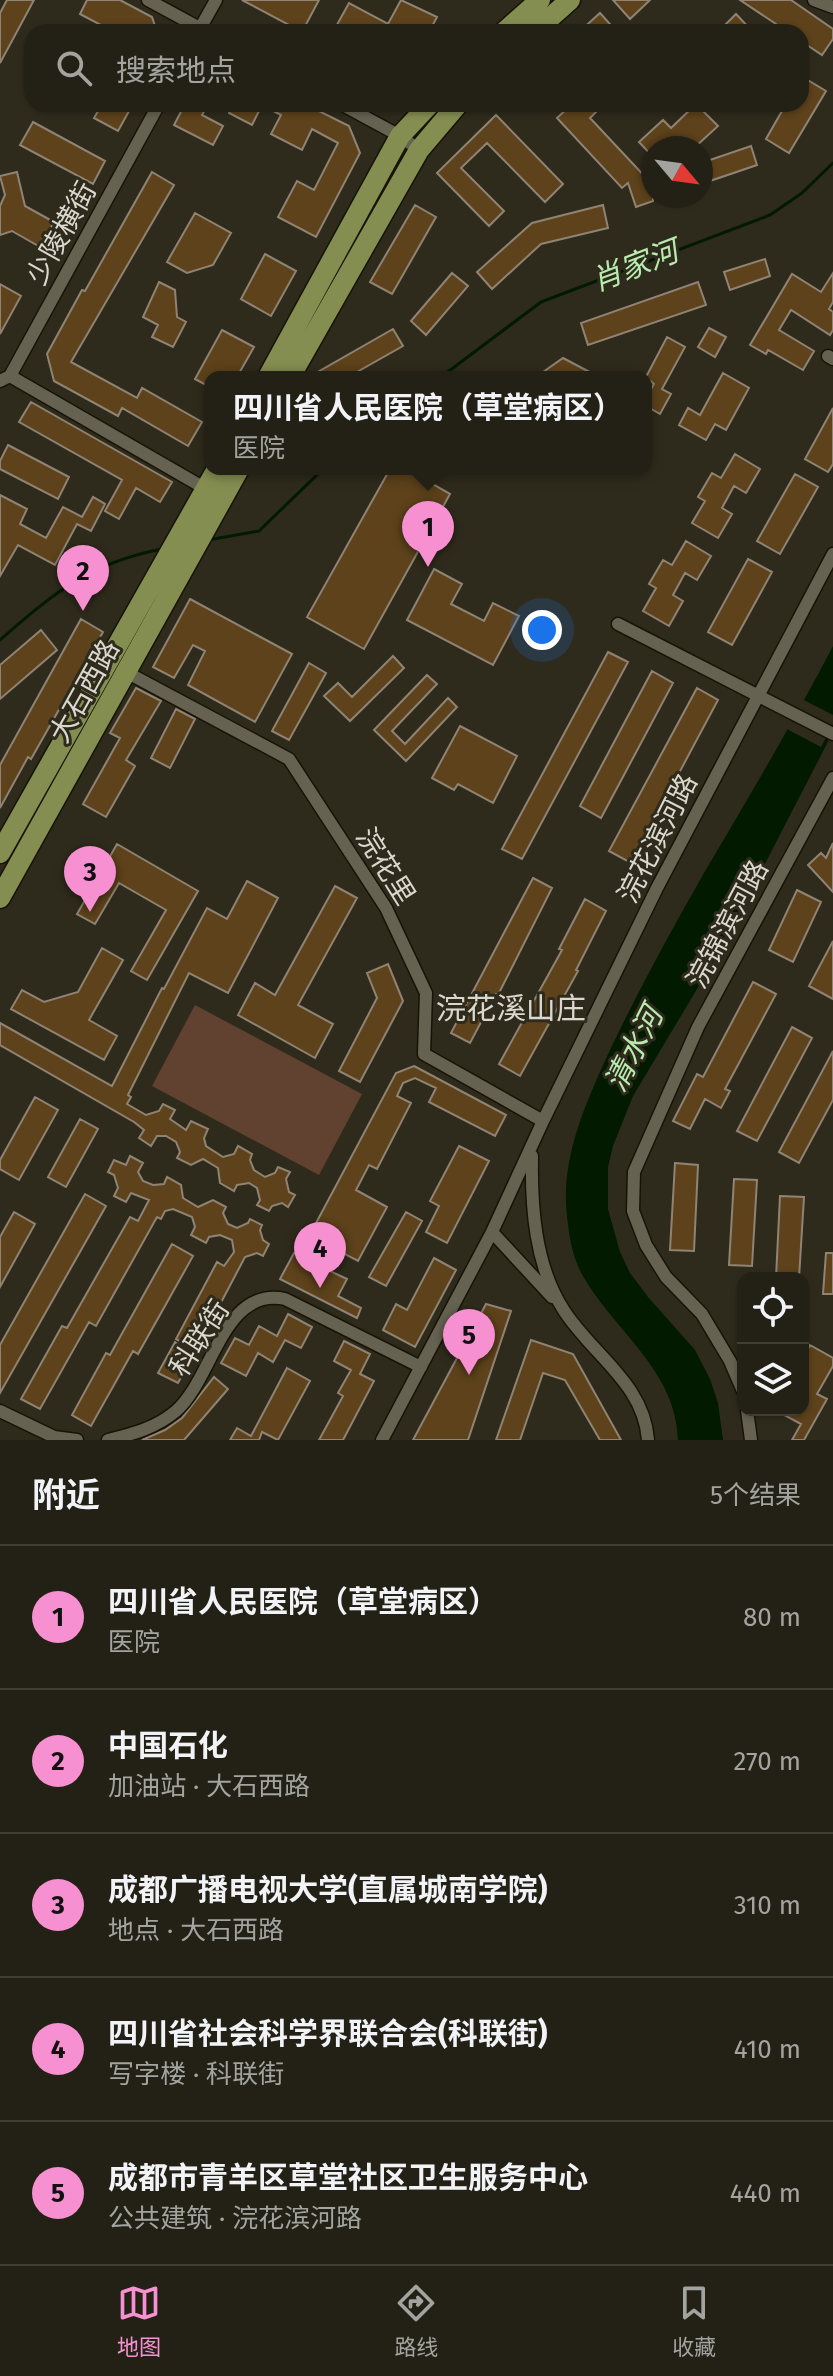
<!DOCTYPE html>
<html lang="zh">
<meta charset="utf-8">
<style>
body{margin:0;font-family:"Fira Sans","Noto Sans SC",sans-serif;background:#2f2d22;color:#f1f3f6}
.controls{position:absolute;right:24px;bottom:24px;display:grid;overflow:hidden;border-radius:16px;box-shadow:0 2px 6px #0004}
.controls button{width:72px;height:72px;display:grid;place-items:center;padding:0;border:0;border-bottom:2px solid #403e34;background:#232015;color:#f1f3f6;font:40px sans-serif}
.compass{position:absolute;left:641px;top:136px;width:72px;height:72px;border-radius:50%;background:#232015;box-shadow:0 2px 6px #0004;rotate:119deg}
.you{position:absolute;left:542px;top:630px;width:28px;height:28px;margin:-20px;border:6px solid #fff;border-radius:50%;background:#1a73e8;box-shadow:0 0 0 12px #1a73e833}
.badge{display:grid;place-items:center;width:52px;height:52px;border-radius:50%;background:#f690d0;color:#111;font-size:26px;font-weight:700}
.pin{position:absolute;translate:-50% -66px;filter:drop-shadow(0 2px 4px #0008)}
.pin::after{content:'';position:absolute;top:42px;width:28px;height:24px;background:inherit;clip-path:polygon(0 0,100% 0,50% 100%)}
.popup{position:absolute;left:204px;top:371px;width:448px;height:104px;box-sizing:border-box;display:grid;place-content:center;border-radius:16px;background:#232015;filter:drop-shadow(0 2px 6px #0005);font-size:26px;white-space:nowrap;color:#a3a3a0}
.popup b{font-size:30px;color:#f1f3f6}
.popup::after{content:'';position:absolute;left:50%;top:100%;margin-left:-16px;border:16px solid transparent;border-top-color:#232015}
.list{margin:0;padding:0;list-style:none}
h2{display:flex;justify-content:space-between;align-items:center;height:104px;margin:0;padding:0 32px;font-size:34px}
h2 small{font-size:26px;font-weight:400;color:#a3a3a0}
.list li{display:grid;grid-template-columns:52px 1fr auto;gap:24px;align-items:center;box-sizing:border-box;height:144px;padding:0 32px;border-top:2px solid #403e34}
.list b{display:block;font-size:30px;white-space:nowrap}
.list p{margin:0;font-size:26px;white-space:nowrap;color:#a3a3a0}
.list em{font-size:26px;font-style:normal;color:#a3a3a0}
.icon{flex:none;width:44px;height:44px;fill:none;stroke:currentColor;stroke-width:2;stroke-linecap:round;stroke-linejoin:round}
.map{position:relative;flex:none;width:833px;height:1440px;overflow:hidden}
.search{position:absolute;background:#232015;box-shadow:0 2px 6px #0004;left:24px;right:24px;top:24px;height:88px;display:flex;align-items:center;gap:20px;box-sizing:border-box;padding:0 28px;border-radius:24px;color:#a3a3a0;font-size:30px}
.sheet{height:824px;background:#232015}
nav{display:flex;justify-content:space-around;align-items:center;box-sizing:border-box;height:112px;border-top:2px solid #403e34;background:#232015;font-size:22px;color:#a3a3a0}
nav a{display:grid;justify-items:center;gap:4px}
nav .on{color:#f690d0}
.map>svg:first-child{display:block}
.green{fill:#61412f}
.water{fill:#011a00}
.pier{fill:#2f2b1c}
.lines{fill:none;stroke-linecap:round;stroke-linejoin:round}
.stream{stroke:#011a00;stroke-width:3}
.building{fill:#5d421b;stroke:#8f8374;stroke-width:2}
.minor-casing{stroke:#171306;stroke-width:15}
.primary-casing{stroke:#171306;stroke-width:23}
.minor{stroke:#666252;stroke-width:12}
.primary{stroke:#858e51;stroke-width:20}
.labels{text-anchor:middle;stroke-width:6;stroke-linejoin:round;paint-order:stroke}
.street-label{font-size:28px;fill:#d9d7ce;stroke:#2f2b1c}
.water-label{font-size:30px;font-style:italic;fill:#b8ebaf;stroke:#2f2b1c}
.neighbourhood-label{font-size:30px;fill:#d9d7ce;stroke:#2f2b1c}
</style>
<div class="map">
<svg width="833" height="1440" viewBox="0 0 833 1440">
<rect width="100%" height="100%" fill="#2f2b1c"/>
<path class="green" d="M195,1005L362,1094L319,1175L152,1086Z"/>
<path class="water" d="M833,646V732L721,949L633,1096L613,1146L608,1167V1209L620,1252L630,1273L648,1297L695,1350L710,1379L718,1403L723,1440H678C676,1372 619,1335 586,1281C575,1265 570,1243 568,1224C558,1162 585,1105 610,1050C639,989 671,931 704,873C748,798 793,723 833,646Z"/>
<path class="pier" d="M800,698L833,715V724L821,747L783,727Z"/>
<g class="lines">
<path class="stream" d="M441,377L541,302L770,215L802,193L833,163
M208,540L259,531L323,469
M0,640C54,593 89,563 162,549"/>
</g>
<path class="building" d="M7,0H34L0,63V13Z
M87,0H120L152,17L157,32H114L80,14Z
M242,0H319L302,32Z
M401,0L437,17L429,32H333L349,3L388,24Z
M613,0H650L630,19Z
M740,0H791L833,29V39L822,55L801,41V32H788Z
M600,13L617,32H579Z
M736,14L753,32H718Z
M801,76L826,91L789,153L766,139L786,104H801Z
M102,104H133L118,131L94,118Z
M185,104H208L202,115L223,126L213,145L174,125Z
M233,104H305L349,126L360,153L316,237L278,217L297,181L314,190L338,143L312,129L302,150L271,134L281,115L262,105L252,125L229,113Z
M572,104H604L590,118L649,181L653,179V201L636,207L628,183L622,188L557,118Z
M696,104L718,126L694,148H688L682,142L676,148H653V157L639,142L663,120L671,128Z
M496,115L563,184L545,202L487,143L461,168L504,211L489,226L437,173Z
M33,122L105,161L93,184L20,145Z
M751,146L757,165L701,184V163Z
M17,172L25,206L54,222L40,247L12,231L0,235V206L5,195L0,176Z
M152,172L174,185L71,362L137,398L142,388L202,422L188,446L122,408L118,416L54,381L47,354L82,290L85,291Z
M415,205L436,217L392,294L370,282Z
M603,205L608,228L541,244L492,289L477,272L532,223Z
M195,213L231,233L213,265L187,273L167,262Z
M265,254L296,271L271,316L241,299Z
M765,259L770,276L730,290L724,272Z
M452,273L468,286L426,335L411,321Z
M833,273V302L829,309L833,312V330L830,335L791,310L779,330L814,351L803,370L768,350L766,354L750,345L792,274L821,292Z
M159,282L175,290L177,317L186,322L173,347L152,337L158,325L143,317Z
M698,282L706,305L588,345L581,323Z
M0,284L21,296L0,334Z
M709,328L726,337L715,357L698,347Z
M393,329L403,346L348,377H309Z
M222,330L254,347L237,377H210V387L195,379Z
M667,337L685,347L662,389L671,394L660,414L646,406V398L654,384L646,377Z
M563,358L599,377H536Z
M723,373L749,388L726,430L715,424L706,440L679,425L688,408L700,415Z
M31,402L172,482L160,502L136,488L119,519L105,511L122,480L19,422Z
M833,408V464L828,472L805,459Z
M8,445L69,477L58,499L0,469V461Z
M735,454L760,469L746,493L734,486L722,508L732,514L718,538L692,523L705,501L698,497L712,473L721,478Z
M390,469H406L450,494L364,649L307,617Z
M795,474L818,487L780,554L757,541Z
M0,495L27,509L20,524L46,538L63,507L82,517L93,497L105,504L91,531L77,524L55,565L18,545L0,576Z
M686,541L711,556L697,580L685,573L673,595L683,601L669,626L643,611L656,588L649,584L663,560L672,565Z
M748,559L772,572L732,645L708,632Z
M434,569L462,584L451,604L484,621L493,603L519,616L493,665L407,620Z
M190,599L292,654L255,722L188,685L205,651L193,645L174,678L153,667Z
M81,619L103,632L31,759L28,757L0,808V765Z
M41,630L57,650L0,699V665Z
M608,652L628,662L522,859L502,849Z
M393,656L404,668L350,721L324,696L338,683L352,697Z
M309,663L326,673L289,740L272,731Z
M652,671L673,683L601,818L580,806Z
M427,675L437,684L392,731L405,744L448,698L457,707L406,761L374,730Z
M136,688L161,701L126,760L135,766L106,817L83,804L120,738L110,733Z
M697,688L718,700L631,863L609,851Z
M176,709L195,719L170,768L151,758Z
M460,726L517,756L493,803L458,784L454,790L432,778Z
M833,843V892L808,865L821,853L826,858Z
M117,844L198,891L147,980L131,971L166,910L119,883L95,924L77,914Z
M533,878L552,888L498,995L496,994L470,1043L451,1033Z
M247,881L278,898L228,993L189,973L128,1095L131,1097L127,1104L146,1115L159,1111L163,1104L175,1110L170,1119L186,1130L191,1121L208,1129L204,1138L206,1146L223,1157L234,1154L238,1146L252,1154L250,1160L254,1170L265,1177L275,1173L278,1167L290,1172L286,1179L289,1192L295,1195L288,1207L282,1203L272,1206L269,1211L257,1205L260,1200L257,1188L249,1183L237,1185L234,1191L220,1183L218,1168L203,1159L191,1165L177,1158L180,1152L176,1142L166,1136H157L151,1146L139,1138L144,1130L134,1122L0,1045V1023L112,1086L162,988L164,989L207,908L227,919Z
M335,886L357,898L298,1005L333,1024L315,1058L238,1015L255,983L275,995Z
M797,890L821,902L793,962L769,950Z
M585,899L606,911L576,970L578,971L520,1076L499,1064L562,950L559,949Z
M833,941V999L809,986Z
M102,948L123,960L89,1020L117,1036L104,1060L11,1009L22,990L44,1002L78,992Z
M388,964L403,1001L360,1082L339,1071L377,998L367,973Z
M753,982L776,994L725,1089L730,1091L721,1108L705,1099L690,1129L673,1121L697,1074L703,1077Z
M792,1027L812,1038L757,1141L737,1131Z
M833,1051V1100L799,1163L779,1152Z
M414,1066L506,1115L495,1136L429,1102L436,1088L415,1078L403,1083L397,1096L411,1103L377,1169L369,1165L356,1190L387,1207L358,1261L326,1244L315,1264L347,1279L338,1296L361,1308L357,1318L280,1279L294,1253L299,1255L396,1073Z
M35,1097L58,1110L19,1180L0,1169V1160Z
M80,1119L98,1129L66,1187L48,1177Z
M459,1146L489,1161L447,1243L426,1232L439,1206L430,1201Z
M130,1156L143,1163L138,1172L143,1181L153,1185L164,1184L167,1177L181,1185L183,1198L198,1207L213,1200L226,1207L223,1213L228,1224L237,1228L248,1223L250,1219L262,1225L260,1230L263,1240L269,1244L263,1256L257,1253L245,1257L196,1350L176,1339L217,1262L224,1266L234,1252L232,1240L220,1235L209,1237L206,1243L191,1235L195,1227L192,1217L173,1209L165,1211L161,1219L157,1217L96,1326L89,1322L40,1409L21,1399L62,1326L67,1328L130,1217L138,1221L149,1200L131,1193L126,1202L114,1196L118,1188L114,1175L108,1172L114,1160L126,1165Z
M675,1163L698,1165L694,1251L670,1250Z
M734,1179L757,1180L752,1266L729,1265Z
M85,1194L106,1206L0,1393V1345Z
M780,1196L804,1197L799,1278H776Z
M14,1212L35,1224L0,1287V1237Z
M406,1212L422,1221L386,1286L369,1277Z
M172,1244L193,1256L138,1354L133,1351L91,1426L72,1415L106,1353L110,1355Z
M826,1253H833V1294H823Z
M434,1258L456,1270L415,1347L383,1330L396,1304L407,1310Z
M486,1304L511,1311L468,1440H413Z
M288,1314L312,1327L301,1348L285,1340L273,1362L258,1353L246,1376L221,1363L235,1338L249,1345L259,1326L277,1336Z
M531,1340L573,1354L621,1440H600L565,1380L543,1373L520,1440H496Z
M344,1341L370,1354L360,1374L374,1381L343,1440H319L343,1396L338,1393L351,1370L334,1361Z
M175,1342L192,1357L178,1383L158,1373Z
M810,1345L833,1358V1366L817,1394L827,1399L804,1440H792L801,1424L775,1410H803V1358Z
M287,1368L310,1381L278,1440L262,1432L259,1440H230L237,1428L251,1436Z
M214,1377L228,1389L184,1440H142L165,1430L182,1418Z"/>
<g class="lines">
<g class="minor-casing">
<path id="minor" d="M148,0L207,32
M814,0L833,7
M198,32L216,0
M341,104L400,136L419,150
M828,356L833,359
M10,376L206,489
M0,381L10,376L159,104
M618,624L833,734
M126,672L289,759L386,908L426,993L424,1054L543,1121
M532,1156C531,1207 535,1265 563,1309C591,1354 644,1383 648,1440
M492,1232L552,1297
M743,1391L730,1361L702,1314L666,1277L646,1245L633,1211L634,1172L698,1027L833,778
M747,1410L751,1440
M0,1411L54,1437L77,1440
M108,1440C133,1434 156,1428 176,1411C213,1379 223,1286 285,1299L421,1367
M382,1440L492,1232L543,1121L657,888L833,554"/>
</g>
<g class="primary-casing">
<path id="primary" d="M504,32L540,0
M534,32L570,0
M268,377L400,136L430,104
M290,377L419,150L458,104
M0,853L217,469
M0,898L239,469"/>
</g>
<use href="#minor" class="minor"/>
<use href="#primary" class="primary"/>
</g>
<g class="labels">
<g class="street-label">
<text transform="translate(61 233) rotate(-61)" y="10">少陵横街</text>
<text transform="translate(84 691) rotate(-61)" y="10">大石西路</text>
<text transform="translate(657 838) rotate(-63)" y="10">浣花滨河路</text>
<text transform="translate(386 866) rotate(58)" y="10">浣花里</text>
<text transform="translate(727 924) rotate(-62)" y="10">浣锦滨河路</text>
<text transform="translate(199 1338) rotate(-57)" y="10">科联街</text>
</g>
<g class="water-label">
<text transform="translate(635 266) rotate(-21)" y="10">肖家河</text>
<text transform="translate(634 1049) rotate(-63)" y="10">清水河</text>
</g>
<g class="neighbourhood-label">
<text x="511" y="1019">浣花溪山庄</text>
</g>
</g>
</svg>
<div class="controls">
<button><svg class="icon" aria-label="locate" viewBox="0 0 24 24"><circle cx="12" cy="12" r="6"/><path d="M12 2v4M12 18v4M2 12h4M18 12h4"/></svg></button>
<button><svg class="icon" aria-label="layers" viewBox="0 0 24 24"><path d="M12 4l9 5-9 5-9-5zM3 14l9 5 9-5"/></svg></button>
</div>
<svg class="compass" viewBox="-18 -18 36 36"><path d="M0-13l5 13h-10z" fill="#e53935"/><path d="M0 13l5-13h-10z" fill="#a3a3a0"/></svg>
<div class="you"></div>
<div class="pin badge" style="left:428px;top:567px">1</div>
<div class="popup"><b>四川省人民医院（草堂病区）</b>医院</div>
<div class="pin badge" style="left:83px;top:611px">2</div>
<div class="pin badge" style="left:90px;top:912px">3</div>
<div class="pin badge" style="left:320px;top:1288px">4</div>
<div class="pin badge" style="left:469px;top:1375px">5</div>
<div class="search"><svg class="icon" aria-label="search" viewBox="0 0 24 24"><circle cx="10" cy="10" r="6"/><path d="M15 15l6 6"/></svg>搜索地点</div>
</div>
<section class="sheet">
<h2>附近<small>5个结果</small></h2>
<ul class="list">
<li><span class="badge">1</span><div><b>四川省人民医院（草堂病区）</b><p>医院</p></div><em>80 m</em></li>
<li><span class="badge">2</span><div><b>中国石化</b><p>加油站 · 大石西路</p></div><em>270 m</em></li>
<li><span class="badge">3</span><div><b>成都广播电视大学(直属城南学院)</b><p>地点 · 大石西路</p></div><em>310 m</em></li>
<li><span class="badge">4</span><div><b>四川省社会科学界联合会(科联街)</b><p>写字楼 · 科联街</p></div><em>410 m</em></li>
<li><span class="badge">5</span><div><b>成都市青羊区草堂社区卫生服务中心</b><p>公共建筑 · 浣花滨河路</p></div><em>440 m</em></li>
</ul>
</section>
<nav>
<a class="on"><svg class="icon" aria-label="map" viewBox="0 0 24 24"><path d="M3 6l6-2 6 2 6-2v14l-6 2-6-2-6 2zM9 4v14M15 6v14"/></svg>地图</a>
<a><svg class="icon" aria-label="directions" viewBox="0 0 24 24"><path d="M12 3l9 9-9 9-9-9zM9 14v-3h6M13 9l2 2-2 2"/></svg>路线</a>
<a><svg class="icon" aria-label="saved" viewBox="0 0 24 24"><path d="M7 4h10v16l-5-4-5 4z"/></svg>收藏</a>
</nav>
